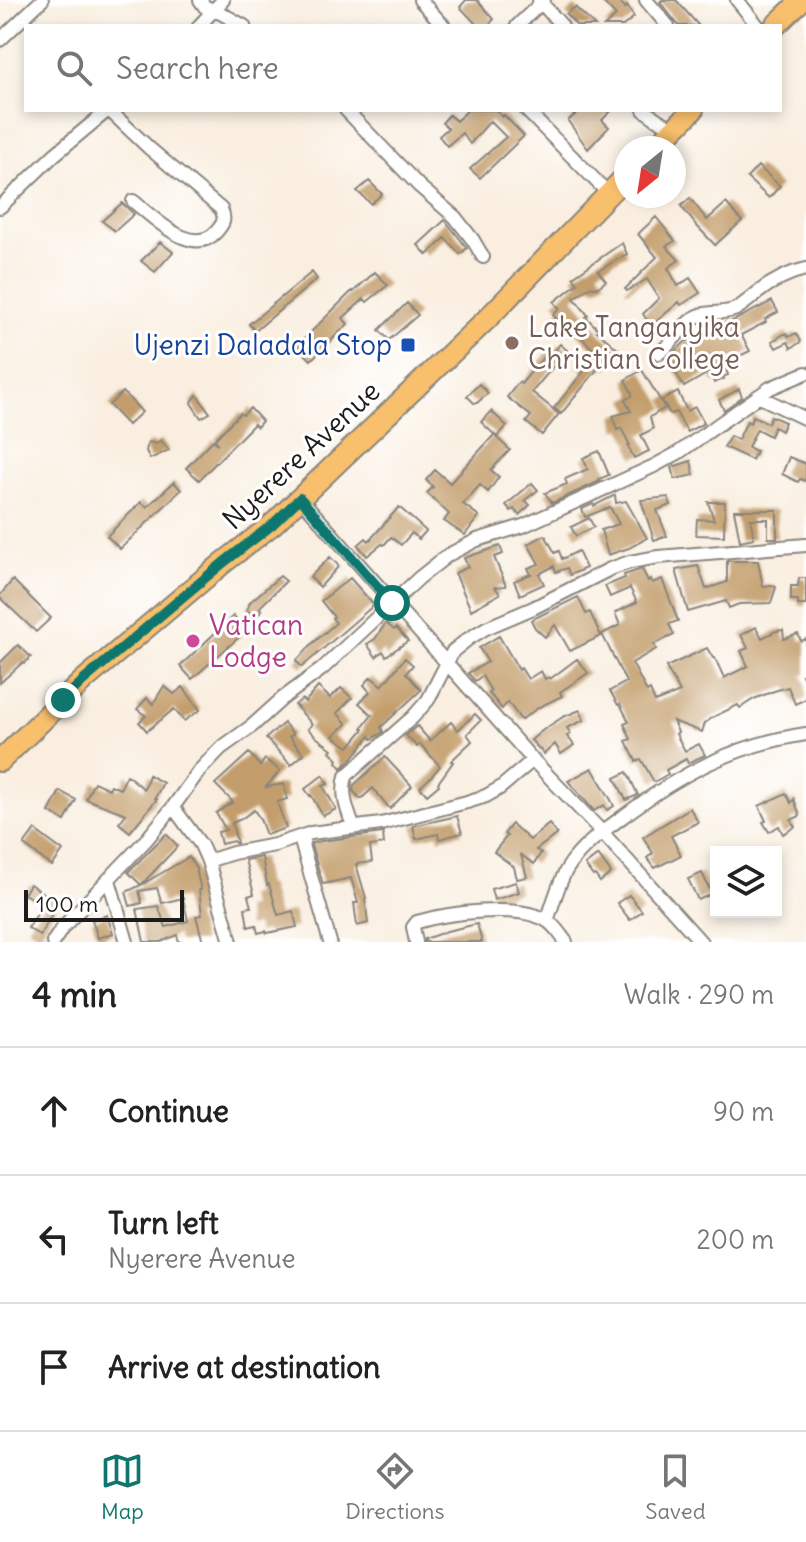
<!DOCTYPE html>
<meta charset="utf-8">
<style>
body{margin:0;font-family:Delius,sans-serif;background:#f2f2f2;color:#222}
.controls{position:absolute;right:24px;bottom:24px;display:grid;overflow:hidden;border-radius:0px;box-shadow:0 4px 12px #0003}
.controls button{width:72px;height:72px;display:grid;place-items:center;padding:0;border:0;border-bottom:2px solid #e0e0e0;background:#fff;color:#222;font:40px sans-serif}
.compass{position:absolute;left:614px;top:136px;width:72px;height:72px;border-radius:50%;background:#fff;box-shadow:0 4px 12px #0003;rotate:210deg}
.scale{position:absolute;left:24px;bottom:20px;width:160px;box-sizing:border-box;padding-left:8px;border:4px solid #1c1c1c;border-top:0;font-size:22px;line-height:28px;white-space:nowrap;color:#1c1c1c;-webkit-text-stroke:6px #fff;paint-order:stroke}
.stop{position:absolute;width:24px;height:24px;margin:-18px;border:6px solid #0f766e;border-radius:50%;background:#fff}
.stop.end{background:#0f766e;border-color:#fff;box-shadow:0 2px 8px #0008}
.list{margin:0;padding:0;list-style:none}
h2{display:flex;justify-content:space-between;align-items:center;height:104px;margin:0;padding:0 32px;font-size:34px}
h2 small{font-size:26px;font-weight:400;color:#767676}
.list li{display:grid;grid-template-columns:52px 1fr auto;gap:24px;align-items:center;box-sizing:border-box;height:128px;padding:0 32px;border-top:2px solid #e0e0e0}
.list b{display:block;font-size:30px;white-space:nowrap}
.list p{margin:0;font-size:26px;white-space:nowrap;color:#767676}
.list em{font-size:26px;font-style:normal;color:#767676}
.icon{flex:none;width:44px;height:44px;fill:none;stroke:currentColor;stroke-width:2;stroke-linecap:round;stroke-linejoin:round}
.map{position:relative;flex:none;width:806px;height:942px;overflow:hidden}
.search{position:absolute;background:#fff;box-shadow:0 4px 12px #0003;left:24px;right:24px;top:24px;height:88px;display:flex;align-items:center;gap:20px;box-sizing:border-box;padding:0 28px;border-radius:0px;color:#767676;font-size:30px}
.sheet{height:488px;background:#fff}
nav{display:flex;justify-content:space-around;align-items:center;box-sizing:border-box;height:112px;border-top:2px solid #e0e0e0;background:#fff;font-size:22px;color:#767676}
nav a{display:grid;justify-items:center;gap:4px}
nav .on{color:#0f766e}
.map>svg:first-child{display:block}
.building{fill:#c39e6c}
.lines{fill:none;stroke-linecap:round;stroke-linejoin:round}
.minor-casing{stroke:#8a857e;stroke-width:16}
.primary-casing{stroke:#8a857e;stroke-width:24}
.minor{stroke:#fff;stroke-width:12}
.primary{stroke:#f8bf6c;stroke-width:20}
.route{stroke:#0f766e;stroke-width:10}
.education-dot{fill:#8d6e63;stroke:#fff;stroke-width:3}
.transit-dot{fill:#1a4fb4;stroke:#fff;stroke-width:3}
.hotel-dot{fill:#d1479c;stroke:#fff;stroke-width:3}
.labels{text-anchor:middle;stroke-width:6;stroke-linejoin:round;paint-order:stroke}
.education-label{font-size:28px;fill:#785e54;stroke:#fff;text-anchor:start}
.transit-label{font-size:28px;fill:#164399;stroke:#fff;text-anchor:end}
.street-label{font-size:28px;fill:#1c1c1c;stroke:#fff}
.hotel-label{font-size:28px;fill:#b23c85;stroke:#fff;text-anchor:start}
</style>
<div class="map">
<svg width="806" height="942" viewBox="0 0 806 942">
<rect width="100%" height="100%" fill="#fff"/>
<filter id="ink" filterUnits="userSpaceOnUse"><feTurbulence type="fractalNoise" baseFrequency=".0125" numOctaves="2"/><feDisplacementMap in="SourceGraphic" scale="16" xChannelSelector="R" yChannelSelector="G"/><feConvolveMatrix kernelMatrix="1 2 1 2 8 2 1 2 1" color-interpolation-filters="sRGB"/></filter>
<filter id="wash" filterUnits="userSpaceOnUse"><feTurbulence type="fractalNoise" baseFrequency=".006" numOctaves="4" result="noise"/><feDisplacementMap in="SourceGraphic" scale="32" xChannelSelector="R" yChannelSelector="G"/><feGaussianBlur stdDeviation="1.8" result="paint"/><feColorMatrix in="noise" values="0 0 0 0 0 0 0 0 0 0 0 0 0 0 0 0 0 1.4 0 .05"/><feComposite in="paint" operator="in"/></filter>
<g filter="url(#wash)">
<rect width="100%" height="100%" fill="#f9eedf"/>
<g id="blocks">
<path class="building" d="M466,0H477L494,19L488,26H478L460,7Z
M601,0H618L625,8L627,6L634,17L623,26H604L616,16Z
M662,0H676L699,26H679L660,2Z
M575,7L595,26H577L566,14Z
M468,110H496L502,117L504,115L524,136L480,178L470,169L506,137L490,121L470,144L462,133L447,146L439,136L448,128L442,123L449,115L456,121Z
M580,110H612L602,120L609,127L588,149L568,121Z
M758,166L780,186L769,198L747,178Z
M369,181L382,194L371,204L357,191Z
M690,198L707,220L726,203L742,221L715,245L696,225L681,206Z
M122,203L134,214L115,231L102,221Z
M656,217L675,241L666,246L679,260L668,268L678,286L690,278L700,293L681,305L679,302L651,326L643,314L659,298L647,279L627,291L625,289L657,257L638,234Z
M445,220L467,248L460,254L445,238L427,255L418,245Z
M160,242L173,252L155,272L141,261Z
M622,243L627,254L598,271L606,281L597,288L591,286L574,298L588,315L586,317L599,330L597,331L620,351L602,370L599,367L561,414L554,408L584,371L577,366L595,351L572,328L568,332L553,315L560,309L554,302L578,283L573,277Z
M312,272L317,279L255,331L249,324Z
M375,272L388,285L367,302L364,299L343,318L348,324L311,360L297,346L352,291L353,292Z
M772,301L778,312L765,319L766,322L741,335L750,351L724,363L728,375L723,377L724,379L714,383L710,372L684,387L668,358L685,342L726,322L727,324Z
M407,303L418,315L389,340L379,330Z
M786,333L789,337L796,333L801,342L791,348L788,342L776,348L772,341Z
M560,344L567,350L532,392L559,414L542,435L526,422L531,416L507,397L519,382L521,384L550,349L554,352Z
M642,370L665,408L650,417L653,429L641,435L649,451L634,458L628,446L630,445L621,428L617,430L613,416L631,411L625,400L632,396V393L625,380Z
M479,384L488,393L477,403H474L467,396Z
M739,389L742,397L724,410L719,400Z
M123,392L142,412L128,425L109,405Z
M678,392L687,411L695,407L704,423L687,432L676,412L670,414L662,400Z
M197,395L210,413L201,418L191,403Z
M250,408L262,421L257,427L254,424L199,480L186,468L213,440L218,444L215,439L240,413L243,415Z
M491,411L507,426L497,437L481,422Z
M753,416L768,423L771,416L785,422L781,431L774,427L770,436L757,429L748,447L756,451L752,460L724,447L730,436L738,440L747,421L750,423Z
M494,435L510,450L491,470L499,477L488,492L480,485L463,504L479,516L465,535L444,521L449,514L427,493L433,487L426,480L435,470L450,483Z
M161,440L169,450L150,459L146,451L148,442L156,444Z
M599,451L609,475L599,479L600,481L552,503L545,493L567,484L565,479L588,469L583,458Z
M789,457L806,464V481L800,479L798,482L782,474Z
M691,461L694,475L675,479L672,467Z
M174,482L181,490L120,549L107,536L141,502L147,507Z
M532,483L538,490L525,500L530,505L519,515L514,509L511,511L506,505Z
M615,495L616,503L626,501L647,538L629,548L608,555L601,530L619,524L610,507L585,517L582,509L593,504L594,506Z
M668,497L671,505L657,510L667,536L654,540L641,500Z
M708,502H725L724,536L696,535L697,519L714,520Z
M399,507L426,531L419,539L412,533L401,545L391,537L384,545L382,544L367,556L358,545L366,538L369,541Z
M734,510H777V538H768V519H750L754,538L740,541Z
M589,518L594,527L576,536L571,527Z
M545,535L555,553L559,551L562,559L578,551L586,568L570,575L567,568L556,572L554,566L539,574L544,584L520,595L514,581L531,574L528,568L539,564L528,544Z
M500,546L503,554L494,557L506,586L495,587L500,594L471,610L455,573L468,567L464,558Z
M330,557L339,566L320,587L310,577Z
M727,561H758L763,586L771,585L776,587L771,603L739,604L729,608L726,601L688,612L676,570L698,566L706,589L727,582Z
M642,569L648,581L650,579L652,583L662,579L678,621L669,624L674,635L654,644L656,649L632,663L647,692L650,690L655,702L680,692L666,667L707,648L713,658H715L724,678L748,666L741,651L748,648L741,635L756,627L762,638L776,631L783,630L784,639L798,634L801,641L806,639V675H802L806,684V699L795,704L788,687L774,691L754,699L740,708L738,705L715,716L705,723L702,732L673,721L678,732L676,734L685,751L699,744L705,755L688,763L686,759L666,770L668,774L654,782L641,759L636,761L626,741L631,739L624,724L629,722L620,704L618,705L610,691L626,682L602,634L620,625L615,613L637,602L630,588L610,597L605,586L625,578L624,575Z
M280,576L286,581L259,608L262,610L255,617L247,610L250,602Z
M350,578L374,605L302,667L296,661L313,643L336,623L332,618L334,617L321,601Z
M799,578H806V605H798V600H791V586H798Z
M13,580L51,618L36,632L0,598V595Z
M578,597L586,614L590,612L601,636L570,651L555,625L545,637L535,628L531,620Z
M233,616L246,631L192,679L180,666Z
M386,623L394,630L396,628L408,641L386,656L383,651L376,657L367,644L375,639Z
M499,636L519,670L521,668L528,679L541,671L545,679L549,677L550,679L577,659L588,673L560,692L562,696L539,707L521,720L508,702L502,709L489,693L491,691L482,676L475,681L468,673L488,662L479,648Z
M18,645L31,657L24,664L22,663L0,683V663Z
M405,658L413,665L406,673L421,690L381,727L383,732L372,739L370,736L353,757L342,768L337,762L338,760L330,751L332,749L316,737L308,729L312,724L295,705L302,699L305,702L318,687L330,698L333,694L334,695L341,688L352,698L337,713L347,724L333,736L349,747L364,729L362,728L372,715L359,703L370,692L364,685L371,677L382,686Z
M164,686L174,694L183,687L200,710L184,721L174,709L147,731L139,722L146,716L137,709L147,698L153,704Z
M580,710L584,720L567,728L571,734L567,736L574,745L561,754L555,744L544,754L531,740L543,730L563,717Z
M475,714L481,720L467,734L472,741L451,761L453,762L438,783L439,785L427,795L420,787L431,777L440,766L420,744L417,747L406,735L417,726L430,741L451,722L458,730Z
M284,723L293,734L289,737L304,754L291,765L266,738Z
M249,753L260,766L265,759L280,771L266,787L284,784L287,799L277,802L286,828L266,835L260,819L254,810L241,819L232,823L237,843H235L233,841L221,844L218,832L226,830L216,813L233,802L215,784Z
M385,757L412,786L390,809L373,788L361,799L353,791L354,785Z
M592,768L611,800L614,806L607,810L604,805L594,811L568,781Z
M627,772L638,795L626,800L615,778Z
M127,775L144,789L149,775L163,783L155,798L157,799L130,832L119,823L126,814L86,799L94,782L109,789L111,785L120,789Z
M323,775L328,784L323,786L336,809L323,816L311,795L310,796L305,789Z
M60,791L76,800L65,821L49,812Z
M786,793L791,803L794,799L800,816L791,820L795,827L783,834L779,826L769,832L763,822L766,821L759,806Z
M690,808L698,822L671,836L681,855L655,868L647,858L653,853L643,837Z
M457,816L462,833L439,839L438,834L416,839L413,826Z
M512,824L530,840L549,824L557,834L536,850L541,853L534,864L521,855L527,877L517,879L514,867L494,852L507,836L504,834Z
M35,830L63,851L52,866L24,845Z
M383,833L384,844L370,846L372,862L356,864L366,898L365,899L368,923L357,926L354,903H358L351,878L323,884L311,845L312,843L322,841Z
M166,834L178,846L141,885L189,857L196,869L201,890H199L202,915L196,916L203,942H179L177,935L161,942H144L137,909L158,906L166,927L188,921L183,898L162,903L157,888L139,891L142,903L130,906L126,892L141,885L128,872Z
M598,855L611,873L600,882L595,875L593,876L585,865Z
M262,857L267,885L269,884L278,915L293,911L297,927L267,933L266,931L258,933L256,925L248,927L245,908L251,907L248,896L254,894L245,860Z
M702,873L712,894L698,900L688,879Z
M516,882L519,892L494,900L491,889Z
M30,884L58,903L40,936L28,928L43,905L24,894Z
M629,895L642,911L630,920L617,903Z
M107,915L113,933L98,938L92,920Z
M477,924L482,942H425V939L447,931Z"/>
</g>
</g>
<g filter="url(#ink)">
<use href="#blocks" fill-opacity="0" stroke="#8a857e" stroke-width="2"/>
<g class="lines">
<g class="minor-casing">
<path id="minor" d="M200,0L205,7L215,10L244,26
M420,0L444,26
M539,0L562,26
M646,0L668,26
M737,0L758,26
M199,26L223,0
M517,26L544,0
M0,40L42,0
M109,110L149,148L221,209C226,220 223,224 216,232C192,258 152,216 133,201
M346,110L419,186L455,217L473,240L483,257
M526,110L608,193
M644,110L658,120L675,129
M0,207L54,155L108,110
M659,353C671,346 680,327 694,318C707,310 723,315 736,309C743,305 750,299 756,294C771,282 787,273 806,269
M758,396L806,419
M300,498L533,760L602,832L701,942
M173,807L201,845L208,861L231,942
M353,826C347,809 341,795 346,776L413,717L428,700L453,651L468,639L486,628L533,608L610,569L630,562L658,557L806,545
M305,836L302,845L330,942
M208,861L233,853L275,845L311,833L381,824L467,802L486,796L500,788L533,760
M109,880L127,942
M547,921C553,904 558,884 567,869C580,848 602,832 621,818C680,774 733,745 806,734
M53,942L63,927L147,839L173,807L199,771L221,748L252,726L283,698L322,669L419,578L448,555L477,540L523,526L654,466L678,453L770,388L806,373
M416,942L413,927L417,922C447,913 515,904 544,919C554,924 559,933 566,942"/>
</g>
<g class="primary-casing">
<path id="primary" d="M775,26L802,0
M655,148L693,110
M0,761L84,680L223,563L273,524L488,318L626,176"/>
</g>
<use href="#minor" class="minor"/>
<use href="#primary" class="primary"/>
</g>
</g>
<g class="lines" filter="url(#ink)">
<path class="route" d="M63,700L84,680L223,563L273,524L300,498L392,603"/>
</g>
<circle class="education-dot" cx="512" cy="343" r="8"/>
<rect class="transit-dot" x="400" y="337" width="16" height="16" rx="4"/>
<circle class="hotel-dot" cx="193" cy="641" r="8"/>
<g class="labels">
<g class="education-label">
<text x="528" y="337">Lake Tanganyika<tspan x="528" dy="32">Christian College</tspan></text>
</g>
<g class="transit-label">
<text x="392" y="355">Ujenzi Daladala Stop</text>
</g>
<g class="street-label">
<text transform="translate(301 455) rotate(-43)" y="10">Nyerere Avenue</text>
</g>
<g class="hotel-label">
<text x="209" y="635">Vatican<tspan x="209" dy="32">Lodge</tspan></text>
</g>
</g>
</svg>
<div class="controls">
<button><svg class="icon" aria-label="layers" viewBox="0 0 24 24"><path d="M12 4l9 5-9 5-9-5zM3 14l9 5 9-5"/></svg></button>
</div>
<svg class="compass" viewBox="-18 -18 36 36"><path d="M0-13l5 13h-10z" fill="#e53935"/><path d="M0 13l5-13h-10z" fill="#767676"/></svg>
<div class="scale">100 m</div>
<div class="stop" style="left:392px;top:603px"></div>
<div class="stop end" style="left:63px;top:700px"></div>
<div class="search"><svg class="icon" aria-label="search" viewBox="0 0 24 24"><circle cx="10" cy="10" r="6"/><path d="M15 15l6 6"/></svg>Search here</div>
</div>
<section class="sheet">
<h2>4 min<small>Walk · 290 m</small></h2>
<ul class="list">
<li><svg class="icon" aria-label="ahead" viewBox="0 0 24 24"><path d="M12 20V5M6 11l6-6 6 6"/></svg><div><b>Continue</b></div><em>90 m</em></li>
<li><svg class="icon" aria-label="left" viewBox="0 0 24 24"><path d="M17 20v-9H6M10 6l-5 5 5 5"/></svg><div><b>Turn left</b><p>Nyerere Avenue</p></div><em>200 m</em></li>
<li><svg class="icon" aria-label="arrive" viewBox="0 0 24 24"><path d="M6 21V4h12l-3 4 3 4H6"/></svg><div><b>Arrive at destination</b></div></li>
</ul>
</section>
<nav>
<a class="on"><svg class="icon" aria-label="map" viewBox="0 0 24 24"><path d="M3 6l6-2 6 2 6-2v14l-6 2-6-2-6 2zM9 4v14M15 6v14"/></svg>Map</a>
<a><svg class="icon" aria-label="directions" viewBox="0 0 24 24"><path d="M12 3l9 9-9 9-9-9zM9 14v-3h6M13 9l2 2-2 2"/></svg>Directions</a>
<a><svg class="icon" aria-label="saved" viewBox="0 0 24 24"><path d="M7 4h10v16l-5-4-5 4z"/></svg>Saved</a>
</nav>
